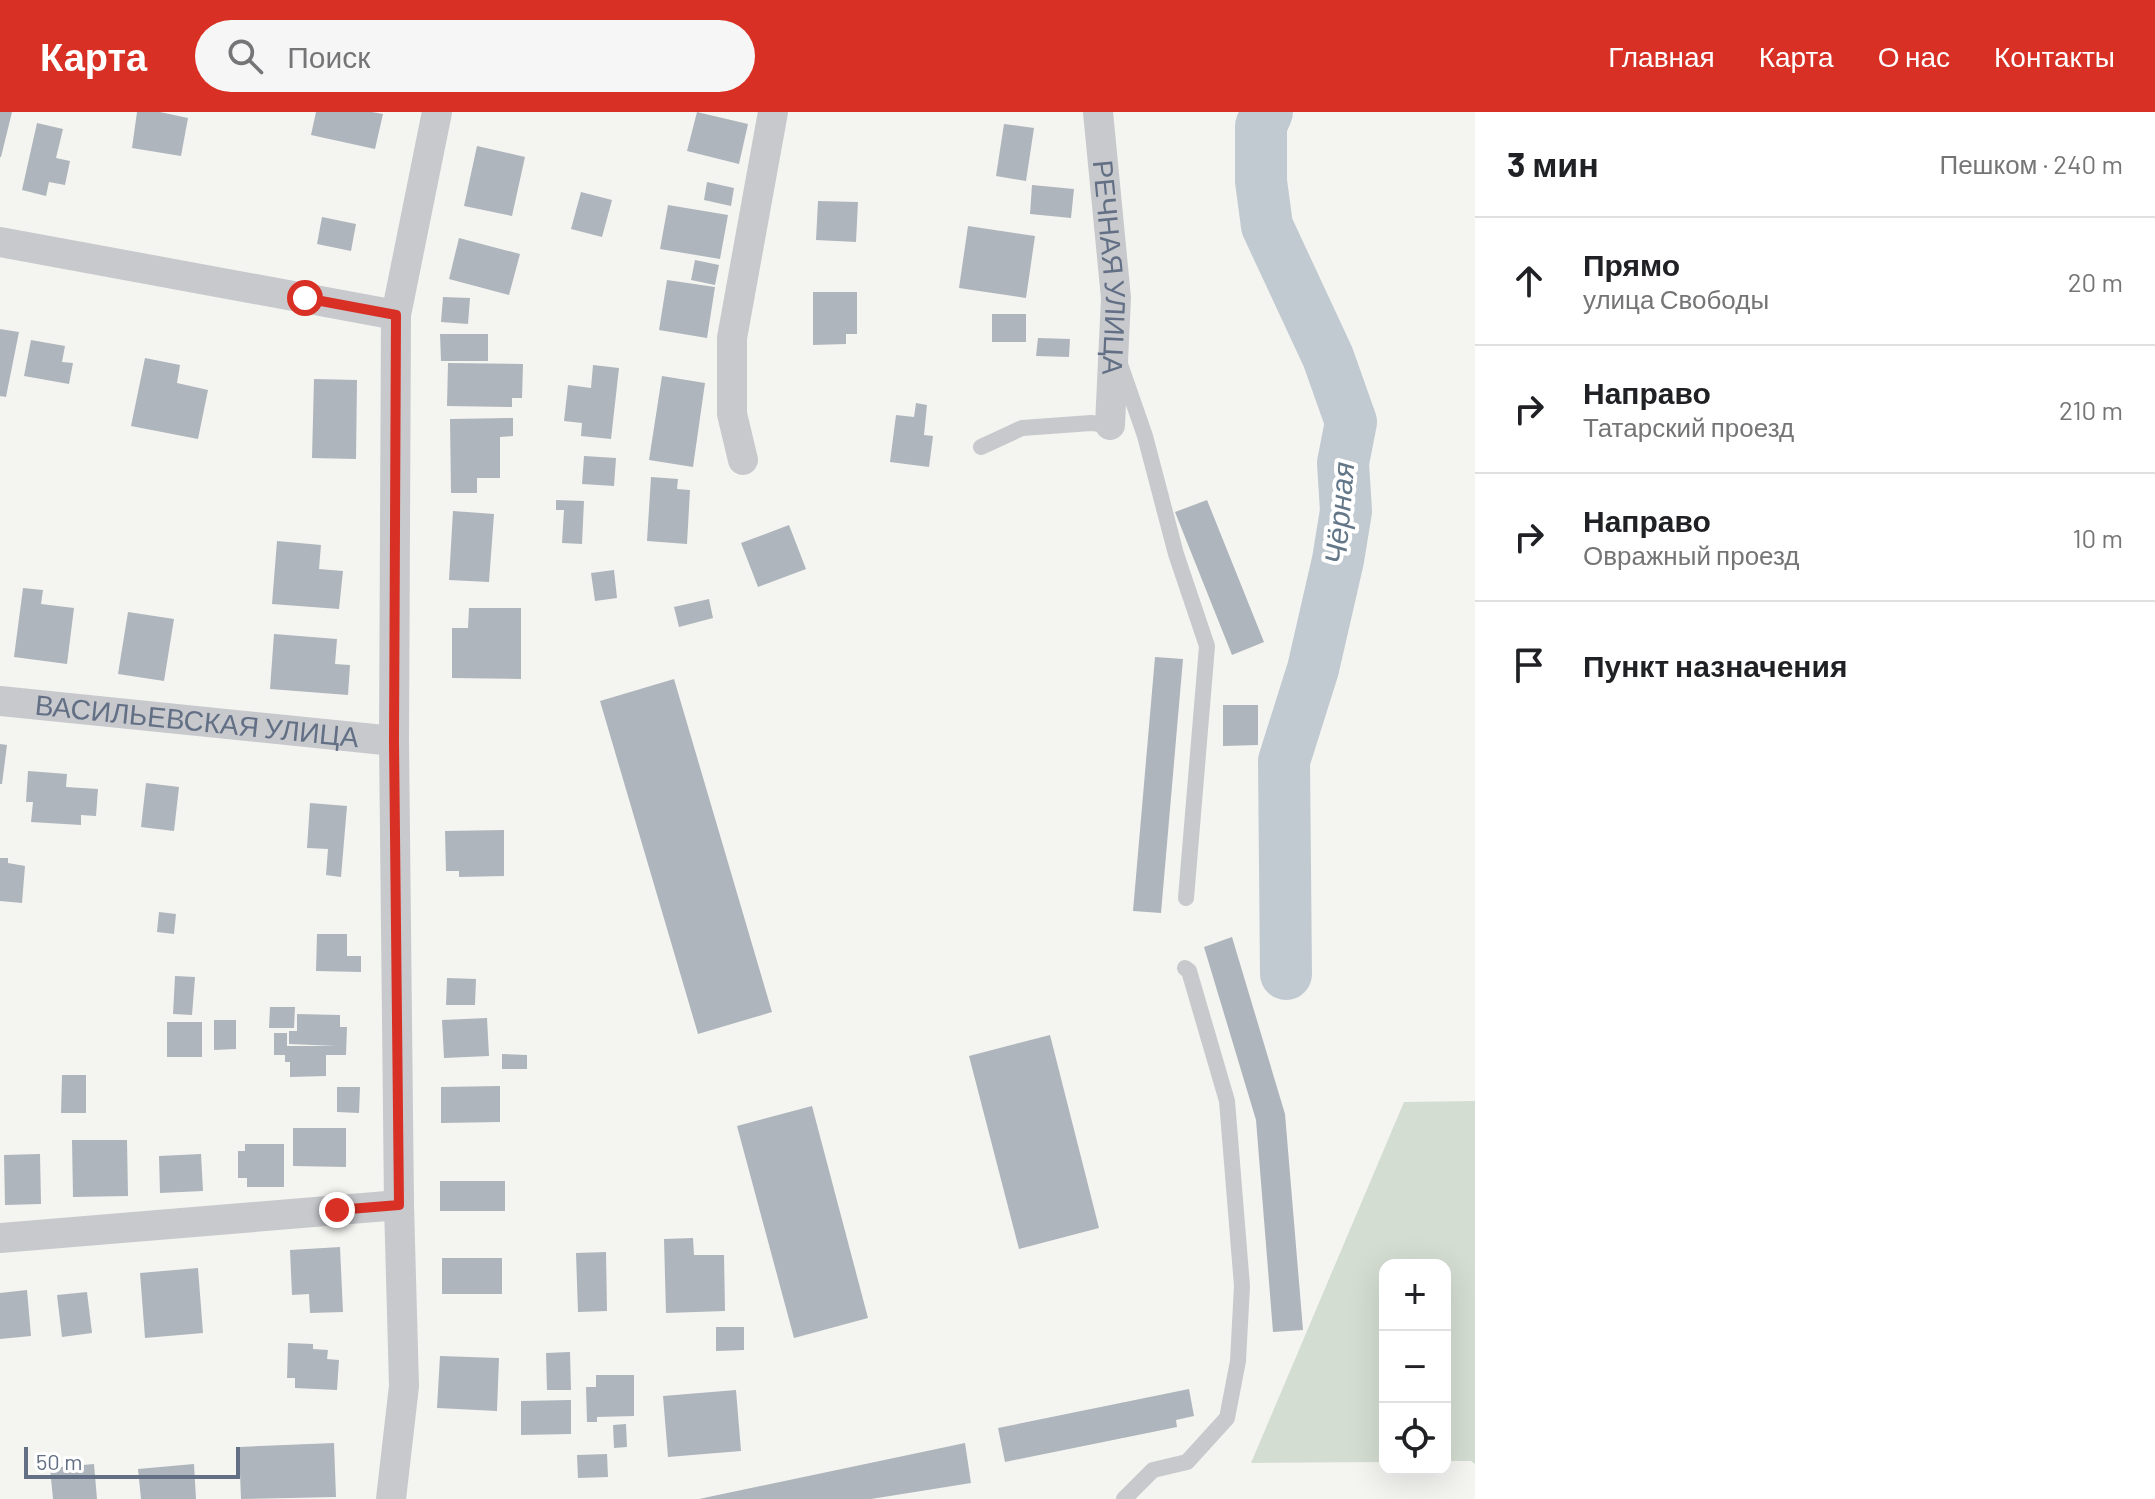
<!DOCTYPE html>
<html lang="ru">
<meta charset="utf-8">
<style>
body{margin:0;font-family:Barlow,sans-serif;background:#f6f6f6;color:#202124}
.controls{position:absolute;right:24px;bottom:24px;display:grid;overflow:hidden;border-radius:16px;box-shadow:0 8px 32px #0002}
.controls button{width:72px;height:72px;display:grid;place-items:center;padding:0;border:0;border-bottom:2px solid #e0e0e0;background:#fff;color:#202124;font:40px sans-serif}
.scale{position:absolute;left:24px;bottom:20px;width:216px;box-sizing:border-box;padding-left:8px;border:4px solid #626f84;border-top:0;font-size:22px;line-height:28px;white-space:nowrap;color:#626f84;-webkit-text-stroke:6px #fff;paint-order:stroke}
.stop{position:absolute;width:24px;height:24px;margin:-18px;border:6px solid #d93025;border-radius:50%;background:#fff}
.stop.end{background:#d93025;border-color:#fff;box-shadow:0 2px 8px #0008}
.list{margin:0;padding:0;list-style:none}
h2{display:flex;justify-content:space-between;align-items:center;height:104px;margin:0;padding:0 32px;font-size:34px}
h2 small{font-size:26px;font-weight:400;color:#757577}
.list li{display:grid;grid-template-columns:52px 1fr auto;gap:24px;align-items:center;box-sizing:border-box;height:128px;padding:0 32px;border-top:2px solid #e0e0e0}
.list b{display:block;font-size:30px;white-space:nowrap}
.list p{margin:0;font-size:26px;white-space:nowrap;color:#757577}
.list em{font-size:26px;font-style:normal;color:#757577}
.icon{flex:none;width:44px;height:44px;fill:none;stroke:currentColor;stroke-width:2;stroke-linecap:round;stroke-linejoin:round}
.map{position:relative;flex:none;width:1475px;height:1387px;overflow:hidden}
header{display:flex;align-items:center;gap:48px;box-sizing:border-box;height:112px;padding:0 40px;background:#d93025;color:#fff}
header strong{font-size:38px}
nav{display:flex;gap:44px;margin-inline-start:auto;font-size:28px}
.search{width:560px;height:72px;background:#f6f6f6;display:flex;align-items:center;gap:20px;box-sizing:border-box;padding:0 28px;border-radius:44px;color:#757577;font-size:30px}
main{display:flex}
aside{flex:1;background:#fff}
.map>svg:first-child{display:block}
.green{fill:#d4ddd2}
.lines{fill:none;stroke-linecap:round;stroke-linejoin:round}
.river{stroke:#c2cad1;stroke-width:52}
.building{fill:#afb5bc}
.lane{stroke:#c7c9cd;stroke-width:16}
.street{stroke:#c7c9cd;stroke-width:30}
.route{stroke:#d93025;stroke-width:10}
.labels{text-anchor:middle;stroke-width:8;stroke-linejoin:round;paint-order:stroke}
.street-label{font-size:28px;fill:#626f84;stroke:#fff}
.water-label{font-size:30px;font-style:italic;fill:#637788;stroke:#fff}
</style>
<header>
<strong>Карта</strong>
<div class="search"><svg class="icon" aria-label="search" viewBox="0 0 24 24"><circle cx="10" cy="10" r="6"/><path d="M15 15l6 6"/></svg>Поиск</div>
<nav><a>Главная</a><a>Карта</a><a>О нас</a><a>Контакты</a></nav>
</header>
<main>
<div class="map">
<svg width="1475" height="1387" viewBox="0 0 1475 1387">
<rect width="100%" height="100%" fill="#f4f5f1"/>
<path class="green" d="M1475,989V1352L1471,1349H1445V1153H1385V1350L1251,1351L1404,990Z"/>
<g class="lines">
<path class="river" d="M1267,0L1261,14V69L1267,114L1328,245L1351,310L1343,351L1346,399L1338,448L1313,557L1284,649L1286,862"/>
</g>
<path class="building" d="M0,0H12L1,45H0Z
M137,0H160L188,6L181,44L132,36Z
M316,0H372L383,2L375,37L311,23Z
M697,0L748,12L739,52L687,39Z
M37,11L63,17L56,46L70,49L65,73L49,70L46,84L22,78Z
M1004,12L1034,16L1026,69L996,64Z
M477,34L525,45L512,104L464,94Z
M707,70L734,76L731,94L704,88Z
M1032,73L1074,77L1071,106L1030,102Z
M581,80L612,88L602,125L571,117Z
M818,89L858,90L856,130L816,128Z
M668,93L728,103L720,147L660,137Z
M322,105L356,112L351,139L317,132Z
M968,114L1035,124L1026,186L959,176Z
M459,126L520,142L509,183L449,167Z
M695,148L719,153L715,173L691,168Z
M667,168L715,175L707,226L659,218Z
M813,180H857V222H846V232L813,233Z
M443,185L470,186L468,212L441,210Z
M992,202H1026V230H992Z
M0,217L19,220L6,285L0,284Z
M440,222H488V249H441Z
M1038,226L1070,227L1069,245L1036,244Z
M31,228L65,234L62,250L73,251L69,272L24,264Z
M145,246L180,253L177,271L208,278L198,327L131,314Z
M448,251L523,252L522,286H512V295L447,294Z
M593,253L619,256L611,327L581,324L582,311L564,309L568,273L591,276Z
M662,264L705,271L693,355L649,348Z
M314,267L357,268L356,347L312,346Z
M916,291L927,293L924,323L933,324L929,355L890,350L896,303L914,305Z
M513,306V324L500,325V366H477V381H451L450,307Z
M584,344L616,346L614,374L582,372Z
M651,365L678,367L677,377L690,378L687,432L647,429Z
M556,388L584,389L582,432L562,431L564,398H556Z
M1207,388L1264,530L1232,543L1175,400Z
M453,399L494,402L489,470L449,468Z
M789,413L806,457L758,475L741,431Z
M277,429L321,433L319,457L343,459L339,497L272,492Z
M614,458L617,486L595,489L591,461Z
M23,476L43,478L41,492L74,496L67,552L14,545Z
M709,487L713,506L679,515L674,495Z
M469,496H521V567L452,566V516H468Z
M128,500L174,507L164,569L118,562Z
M274,522L337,527L335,552L350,553L348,583L270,577Z
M1155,545L1183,547L1161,801L1133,799Z
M674,567L772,900L698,922L600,589Z
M1223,593H1258V633L1223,634Z
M0,632L7,633L2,672H0Z
M28,659L67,662L66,675L98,677L96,704L81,703V713L31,710L33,690H26Z
M146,671L179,675L174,719L141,715Z
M310,691L347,694L341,765L326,763L328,737L307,736Z
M504,718V764L459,765V759H446L445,719Z
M0,746H8V751L25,754L22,791L0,789Z
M159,800L176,802L174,822L157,820Z
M317,822H347V844H361V860L316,859Z
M1232,825L1285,1002L1303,1218L1273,1220L1256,1008L1204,835Z
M175,864L195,865L192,903L173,902Z
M447,866L476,867L475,893H446Z
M270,895H295L294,916H269Z
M297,902L340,903V915H347L346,943H326V964L290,965V950H285V943H274V921H287V934H336L289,932V919H297Z
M487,906L489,944L444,946L442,908Z
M214,908H236V937L214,938Z
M167,910H202V945H167Z
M1050,923L1099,1116L1019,1137L969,944Z
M502,942L527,943V957H502Z
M62,963H86V1001H61Z
M500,974V1010L441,1011V975Z
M337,975H360L359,1001L337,1000Z
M812,994L868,1206L794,1226L737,1014Z
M293,1016H346V1055L293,1054Z
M72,1028H127L128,1084L73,1085Z
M245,1032H284V1075H247V1066H238V1039H245Z
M40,1042L41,1092L5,1093L4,1043Z
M201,1042L203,1079L160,1081L159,1044Z
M440,1069H505V1099H440Z
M693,1126L694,1143H724L725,1199L666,1201L664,1127Z
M340,1135L343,1200L310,1201L309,1182L292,1183L290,1138Z
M606,1140L607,1199L578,1200L576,1141Z
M442,1146H502V1182H442Z
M198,1156L203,1221L145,1226L140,1161Z
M27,1178L31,1224L0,1227V1181Z
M87,1180L92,1221L62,1225L57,1183Z
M716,1215H744V1238L716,1239Z
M288,1231L313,1232V1237L328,1238L327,1247L339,1248L337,1278L295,1276V1266H287Z
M570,1240L571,1278H547L546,1241Z
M440,1244L499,1246L497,1299L437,1296Z
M596,1263H634V1304L597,1305V1310H587L586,1275H596Z
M1189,1277L1194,1304L1176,1308L1177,1315L1005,1350L998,1316Z
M736,1278L741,1339L668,1345L663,1284Z
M571,1288V1322L521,1323V1289Z
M626,1312L627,1335L614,1336L613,1313Z
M334,1331L336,1385L241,1387L239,1335Z
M965,1331L971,1371L871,1387H699Z
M607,1342L608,1365L578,1366L577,1343Z
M94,1352L97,1387H53L50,1356Z
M194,1352L196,1387H141L138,1357Z"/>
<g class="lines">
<path class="lane" d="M1120,252L1145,324L1176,442L1207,534L1186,786
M981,335L1022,316L1091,311L1110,313
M1124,1387L1153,1358L1187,1350L1227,1306L1238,1249L1242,1174L1227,989L1189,859L1185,856"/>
<g class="street">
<path id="s1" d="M1098,0L1116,186L1110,313"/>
<path d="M0,130L396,203"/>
<path d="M743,348L732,302V226L773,0"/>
<path id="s2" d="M0,589L394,629"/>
<path d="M0,1126L399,1093"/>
<path d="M391,1387L404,1274L399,1093L394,629L396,203L437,0"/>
</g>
</g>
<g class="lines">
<path class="route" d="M305,186L396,203L394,629L399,1093L337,1098"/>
</g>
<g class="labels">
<g class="street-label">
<text dy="10" stroke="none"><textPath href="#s1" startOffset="156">РЕЧНАЯ УЛИЦА</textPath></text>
<text dy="10" stroke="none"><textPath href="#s2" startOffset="198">ВАСИЛЬЕВСКАЯ УЛИЦА</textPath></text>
</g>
<g class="water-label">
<text transform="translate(1340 401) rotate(-85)" y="10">Чёрная</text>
</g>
</g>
</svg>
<div class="controls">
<button>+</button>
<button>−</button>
<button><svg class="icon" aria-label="locate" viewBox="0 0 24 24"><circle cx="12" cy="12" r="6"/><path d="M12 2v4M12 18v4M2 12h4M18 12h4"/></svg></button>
</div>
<div class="scale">50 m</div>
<div class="stop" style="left:305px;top:186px"></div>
<div class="stop end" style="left:337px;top:1098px"></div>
</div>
<aside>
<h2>3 мин<small>Пешком · 240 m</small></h2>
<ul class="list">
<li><svg class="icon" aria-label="ahead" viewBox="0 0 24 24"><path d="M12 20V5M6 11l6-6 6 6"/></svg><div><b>Прямо</b><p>улица Свободы</p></div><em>20 m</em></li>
<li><svg class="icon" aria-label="right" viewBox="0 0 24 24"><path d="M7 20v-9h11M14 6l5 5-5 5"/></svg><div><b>Направо</b><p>Татарский проезд</p></div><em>210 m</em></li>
<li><svg class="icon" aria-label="right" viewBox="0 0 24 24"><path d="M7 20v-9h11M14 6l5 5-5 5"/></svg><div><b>Направо</b><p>Овражный проезд</p></div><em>10 m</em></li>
<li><svg class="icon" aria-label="arrive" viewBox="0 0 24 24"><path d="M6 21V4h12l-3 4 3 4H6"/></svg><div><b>Пункт назначения</b></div></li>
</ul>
</aside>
</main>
